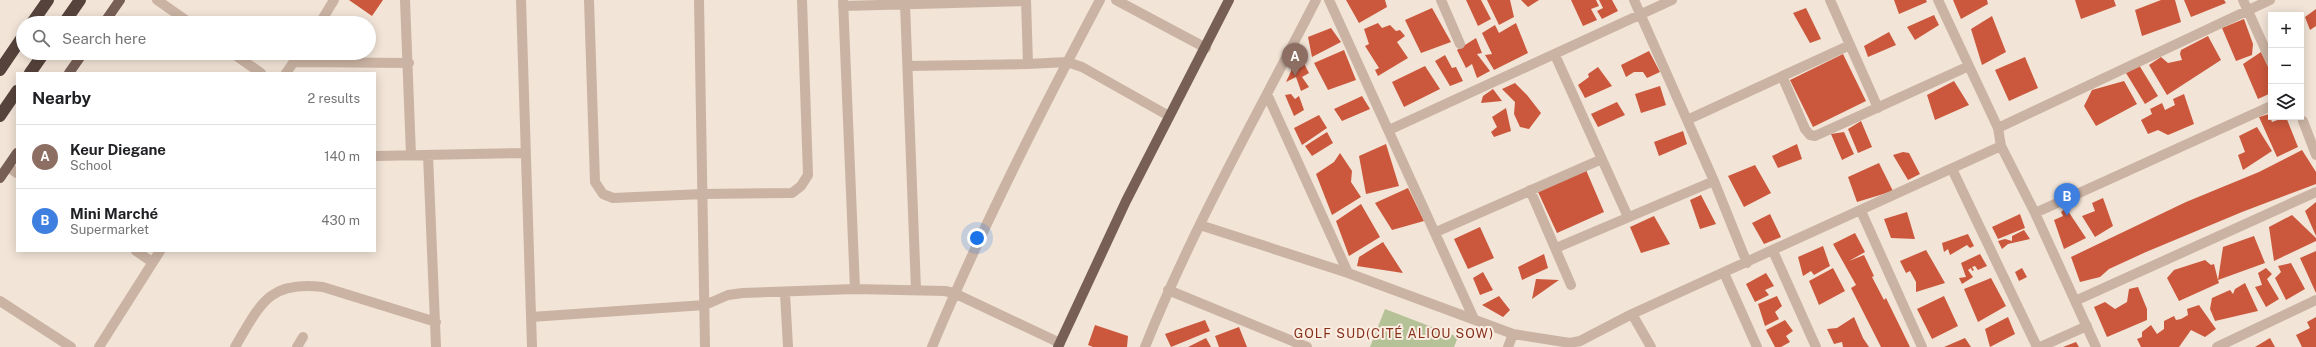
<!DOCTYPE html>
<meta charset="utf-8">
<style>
body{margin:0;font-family:"Public Sans",sans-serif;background:#f6f6f6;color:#202124}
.controls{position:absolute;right:12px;top:12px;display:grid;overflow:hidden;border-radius:0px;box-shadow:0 2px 10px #0003}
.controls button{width:36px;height:36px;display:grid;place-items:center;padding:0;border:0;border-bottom:1px solid #e0e0e0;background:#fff;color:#202124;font:20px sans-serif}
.you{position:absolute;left:977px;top:238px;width:14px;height:14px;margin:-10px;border:3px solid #fff;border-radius:50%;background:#1a73e8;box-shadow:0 0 0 6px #1a73e833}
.badge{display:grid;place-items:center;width:26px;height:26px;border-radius:50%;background:#1a5657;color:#fff;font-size:13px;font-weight:700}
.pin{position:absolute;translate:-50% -33px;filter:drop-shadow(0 1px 2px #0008)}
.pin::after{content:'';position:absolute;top:21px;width:14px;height:12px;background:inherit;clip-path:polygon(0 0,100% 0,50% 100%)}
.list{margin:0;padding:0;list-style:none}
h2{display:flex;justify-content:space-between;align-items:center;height:52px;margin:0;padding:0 16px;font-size:17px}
h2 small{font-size:13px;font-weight:400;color:#757577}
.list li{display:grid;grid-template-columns:26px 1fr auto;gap:12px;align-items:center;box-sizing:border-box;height:64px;padding:0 16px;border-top:1px solid #e0e0e0}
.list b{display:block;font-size:15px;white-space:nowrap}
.list p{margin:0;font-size:13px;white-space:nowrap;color:#757577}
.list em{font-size:13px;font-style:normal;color:#757577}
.icon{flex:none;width:22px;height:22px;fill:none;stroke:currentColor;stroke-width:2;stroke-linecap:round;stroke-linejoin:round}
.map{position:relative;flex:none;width:2316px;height:347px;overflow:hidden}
.search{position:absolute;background:#fff;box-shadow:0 2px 10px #0003;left:16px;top:16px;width:360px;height:44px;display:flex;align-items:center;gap:10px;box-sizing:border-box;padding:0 14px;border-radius:22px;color:#757577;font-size:15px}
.panel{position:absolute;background:#fff;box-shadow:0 2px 10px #0003;left:16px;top:72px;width:360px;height:180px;border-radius:0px}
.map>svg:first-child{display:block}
.green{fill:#b5c197}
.building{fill:#cb583c}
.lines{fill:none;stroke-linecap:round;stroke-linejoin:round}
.minor{stroke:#cab3a3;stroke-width:10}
.major{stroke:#775f56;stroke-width:10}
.highway{stroke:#56433c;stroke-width:12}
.labels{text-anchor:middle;stroke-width:4;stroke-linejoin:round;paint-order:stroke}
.quarter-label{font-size:13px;letter-spacing:1px;fill:#86301b;stroke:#faeee3}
</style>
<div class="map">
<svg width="2316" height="347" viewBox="0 0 2316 347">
<rect width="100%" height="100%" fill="#f2e4d7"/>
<path class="green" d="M1385,309L1458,337L1454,347H1370Z"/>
<path class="building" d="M349,0H383L372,16Z
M1346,0H1385L1387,7L1359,23Z
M1466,0H1481L1491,19L1478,26Z
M1487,0H1510L1514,17L1499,25Z
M1521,0H1539L1528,7Z
M1571,0H1596L1599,6L1591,9L1597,20L1583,26Z
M1599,0H1612L1618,11L1602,19L1597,11L1603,8Z
M1894,0H1926L1927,2L1899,14Z
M1953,0H1987L1988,4L1961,19Z
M2075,0H2114L2116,6L2081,19Z
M2161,0H2175L2181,22L2142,36L2135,10Z
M2184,0H2224L2226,3L2191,17Z
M1432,8L1451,42L1421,53L1405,20Z
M1806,8L1821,39L1810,43L1793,13Z
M2316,9V26L2310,30L2305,17Z
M1934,15L1939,25L1915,40L1907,27Z
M1992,16L2006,52L1982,65L1971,29Z
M2244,19L2253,44L2252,55L2236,61L2222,28Z
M1378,23L1382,28L1390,25L1396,31L1400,30L1405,36L1397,42L1408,58L1378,76L1375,70L1379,68L1365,46L1369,44L1364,29Z
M1516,23L1528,53L1494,70L1485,55L1492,54L1482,33L1495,25L1499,33Z
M1331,28L1341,42L1312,57L1308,37Z
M1889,32L1896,45L1868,57L1864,46Z
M2208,36L2221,60L2167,95L2149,65L2161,57L2168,63L2182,60L2180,54L2181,50Z
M1476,38L1482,53L1477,54L1490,71L1477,78L1472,64L1466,68L1457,50Z
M1344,50L1356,80L1328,90L1314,63Z
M1649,51L1660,72L1647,78L1643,72H1634L1626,77L1621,65Z
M2261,52L2271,73V93L2258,99L2243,64Z
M1299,54L1309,73L1302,77L1309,87L1301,91L1296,77L1286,82Z
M1843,54L1866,101L1813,127L1790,80Z
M1445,55L1452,68L1456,67L1463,81L1450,86L1435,61Z
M2025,57L2038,88L2009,101L1995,70Z
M2139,65L2158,96L2145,104L2126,73Z
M1425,66L1440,89L1404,107L1392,82Z
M1598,67L1612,86L1585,98L1578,85L1589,77L1588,74Z
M1954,81L1969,105L1935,120L1927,95Z
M2124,81L2137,104L2096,126L2084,106L2092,90Z
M1515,83L1527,95L1541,113L1529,129L1520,127L1514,114L1515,102L1502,89Z
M1660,86L1666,105L1641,113L1635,94Z
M1493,89L1502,101L1481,103L1483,96Z
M1291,94L1295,99L1299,96L1304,110L1294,116L1285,95Z
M2184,94L2194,124L2168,135L2158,130L2148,134L2141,120L2152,114L2150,109L2162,103L2165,110L2175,105L2173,99Z
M1362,96L1370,109L1342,121L1334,109Z
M1617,102L1625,115L1598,127L1591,114Z
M1506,108L1511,131L1494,137L1491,132L1497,127L1492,117Z
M2269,114L2272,122L2286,117L2298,147L2277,157L2259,117Z
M1319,115L1327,128L1302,145L1294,128Z
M1861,121L1872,147L1858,153L1848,129Z
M2257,127L2272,151L2243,170L2238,155L2245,152L2239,136Z
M1683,131L1687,144L1659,156L1654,142Z
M1327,132L1333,143L1312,156L1305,146Z
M1844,132L1854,154L1842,160L1831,134Z
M1386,144L1399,186L1366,194L1359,156Z
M1797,144L1802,159L1778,168L1772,156Z
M2302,150L2316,172V184L2242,212L2146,252L2109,269L2100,277L2080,282L2071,257L2186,202L2259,172Z
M1903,152L1909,153L1920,174L1908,180L1893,155Z
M1340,153L1352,171L1351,182L1361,197L1332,215L1316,174L1334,162Z
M1879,163L1893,191L1857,202L1848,177Z
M1755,165L1771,193L1744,207L1728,176Z
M1586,170L1604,212L1557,233L1538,192Z
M1408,188L1424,221L1392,230L1375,203Z
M1701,195L1716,224L1700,229L1690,200Z
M2103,198L2113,226L2095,237L2082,216L2095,211L2092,203Z
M2316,202V236L2305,211Z
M1361,204L1380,237L1349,256L1336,221Z
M2066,208L2086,238L2064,249L2054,220L2063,216L2061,212Z
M1907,212L1915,239L1891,238L1884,219Z
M1770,214L1781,237L1764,244L1752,223Z
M2020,214L2025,228L1998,239L1992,227Z
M2292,215L2316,238V241L2274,261L2269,227Z
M1654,216L1670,244L1641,253L1630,227Z
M1480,227L1494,258L1468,269L1454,239Z
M2024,230L2030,239L2008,244L2002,249L1998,241L2005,239L2012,241V236Z
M1855,233L1865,252L1849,261L1864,255L1874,276L1872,277L1884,300L1886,298L1910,347H1881L1851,288L1856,285L1833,244Z
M1968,234L1974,246L1970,248L1967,245L1950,255L1948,249L1944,252L1942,243Z
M2254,236L2265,263L2218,280L2219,283L2179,301L2167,278L2174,270L2205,260L2211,265L2214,264L2218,280L2223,247Z
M1383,242L1403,273L1357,266L1359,257Z
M1823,246L1830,266L1814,275L1811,271L1803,276L1798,257Z
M1926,250L1945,283L1916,292V282L1910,271L1906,273L1900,261Z
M2316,251V293L2300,258Z
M1544,254L1548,268L1522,280L1518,267Z
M1980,254L1987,266L1978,270L1975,266L1972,267L1974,270L1972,271L1971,268L1968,270L1973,277L1962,284L1959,278L1966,277L1961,263Z
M2291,263L2305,289L2286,300L2275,278L2281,272L2278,266Z
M1833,268L1845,291L1819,305L1809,281Z
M2022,268L2027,277L2019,281L2015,272Z
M2266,268L2272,274L2267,279L2279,299L2266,307L2255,287L2262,285L2258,273Z
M1483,272L1493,290L1480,295L1473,278Z
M1766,273L1774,286L1765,290L1769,295L1755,302L1746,284Z
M1991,278L2006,306L1978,322L1964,289Z
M1536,279L1559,280L1532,299Z
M2245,283L2258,311L2215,321L2210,309L2212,298L2230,290L2233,294L2235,289Z
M2138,287L2147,309V320L2107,337L2094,307L2105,302L2115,309L2127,302L2129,289Z
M1499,296L1510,310L1503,317L1482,305Z
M1777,296L1782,306L1775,312L1779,319L1765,326L1758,304Z
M1944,296L1958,326L1932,339L1917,309Z
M2199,305L2216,329L2205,337L2191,330L2179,347H2141L2137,339L2142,337V332L2151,325L2157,334L2164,329V321L2174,316L2176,320L2181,319L2188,315L2187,309Z
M1854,317L1863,338L1869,347H1843L1842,342L1834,344L1827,329L1837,328Z
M2008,317L2015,334L1990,347L1985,329Z
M2316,317V347H2302L2296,335L2310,328L2307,322Z
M1205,320L1210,331L1171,347L1165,334Z
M1785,320L1793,331L1786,336L1790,342L1781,347H1775L1766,330Z
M1095,325L1128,336L1127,347H1093L1088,345Z
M1239,327L1247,347H1219L1215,336Z
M1206,338L1211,347H1188Z
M1965,338L1971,347H1944Z
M2270,338L2275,347H2255Z
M2076,342L2079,347H2063Z"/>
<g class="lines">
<path class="minor" d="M157,0L190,23
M405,0L411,155
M521,0L532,347
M589,0L595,182L603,194L613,198L703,194L792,193L801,186L808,175L802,0
M699,0L705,347
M843,0L855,289
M1026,0L1028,64L1067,62L1082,67L1169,116
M1116,0L1206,48
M1329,0L1474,319
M1441,0L1460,44
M1634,0L1714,181L1747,263
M1830,0L1878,108
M1938,0L1998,128L2001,146L2035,213L2096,347
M2243,0L2271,62
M905,4L916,290
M843,6L1026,1
M320,23L334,0
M232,53L261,73
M1555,55L1628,217
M295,62L409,63
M908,66L1028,64
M286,73L300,53
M1782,76L1805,129L1810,135L1815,136L1969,66
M1267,94L1348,273
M1687,120L1850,45
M2303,121L2316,155
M1998,128L2270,0
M1389,130L1672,0
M428,155L436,347
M375,156L526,153
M8,167L17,173
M1952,169L2037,347
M1530,190L1571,285
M1861,211L1922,347
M2035,213L2271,106
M1200,225L1348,273L1513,334L1570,343L1580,341L1632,314L2001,146
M1436,232L1602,159
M1556,248L1714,181
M136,251L152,262
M1773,251L1816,347
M1724,273L1757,347
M1168,290L1307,347
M785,293L788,347
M0,301L71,347
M2075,301L2316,192
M1632,314L1651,347
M531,317L705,305L728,295L743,293L855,289L945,291L954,293L1060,343
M99,347L160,251
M235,347C260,305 268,280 323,287L436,322
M297,347L303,337
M932,347C981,229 1040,113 1100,0
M1145,347C1193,227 1257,115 1316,0
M1508,347L1513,334
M2040,347L2087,326
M2217,347L2316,300"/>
<path class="major" d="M104,23L120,0
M69,73L83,53
M0,178L17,153
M1058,347L1126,201L1229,0"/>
<path class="highway" d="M32,23L48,0
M64,23L80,0
M0,70L23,36
M30,73L44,53
M0,116L17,91"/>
</g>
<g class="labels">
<g class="quarter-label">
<text x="1394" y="338">GOLF SUD(CITÉ ALIOU SOW)</text>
</g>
</g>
</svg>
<div class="controls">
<button>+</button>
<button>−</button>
<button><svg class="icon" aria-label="layers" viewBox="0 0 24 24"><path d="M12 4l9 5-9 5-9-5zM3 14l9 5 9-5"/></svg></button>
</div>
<div class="you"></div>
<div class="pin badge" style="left:1295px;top:76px;background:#8d6e63">A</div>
<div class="pin badge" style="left:2067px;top:216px;background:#3f7fe0">B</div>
<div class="search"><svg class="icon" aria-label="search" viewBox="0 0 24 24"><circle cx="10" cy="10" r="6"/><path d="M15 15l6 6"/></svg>Search here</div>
<section class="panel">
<h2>Nearby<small>2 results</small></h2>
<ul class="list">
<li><span class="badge" style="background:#8d6e63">A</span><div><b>Keur Diegane</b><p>School</p></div><em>140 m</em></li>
<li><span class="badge" style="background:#3f7fe0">B</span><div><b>Mini Marché</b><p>Supermarket</p></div><em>430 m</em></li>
</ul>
</section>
</div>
